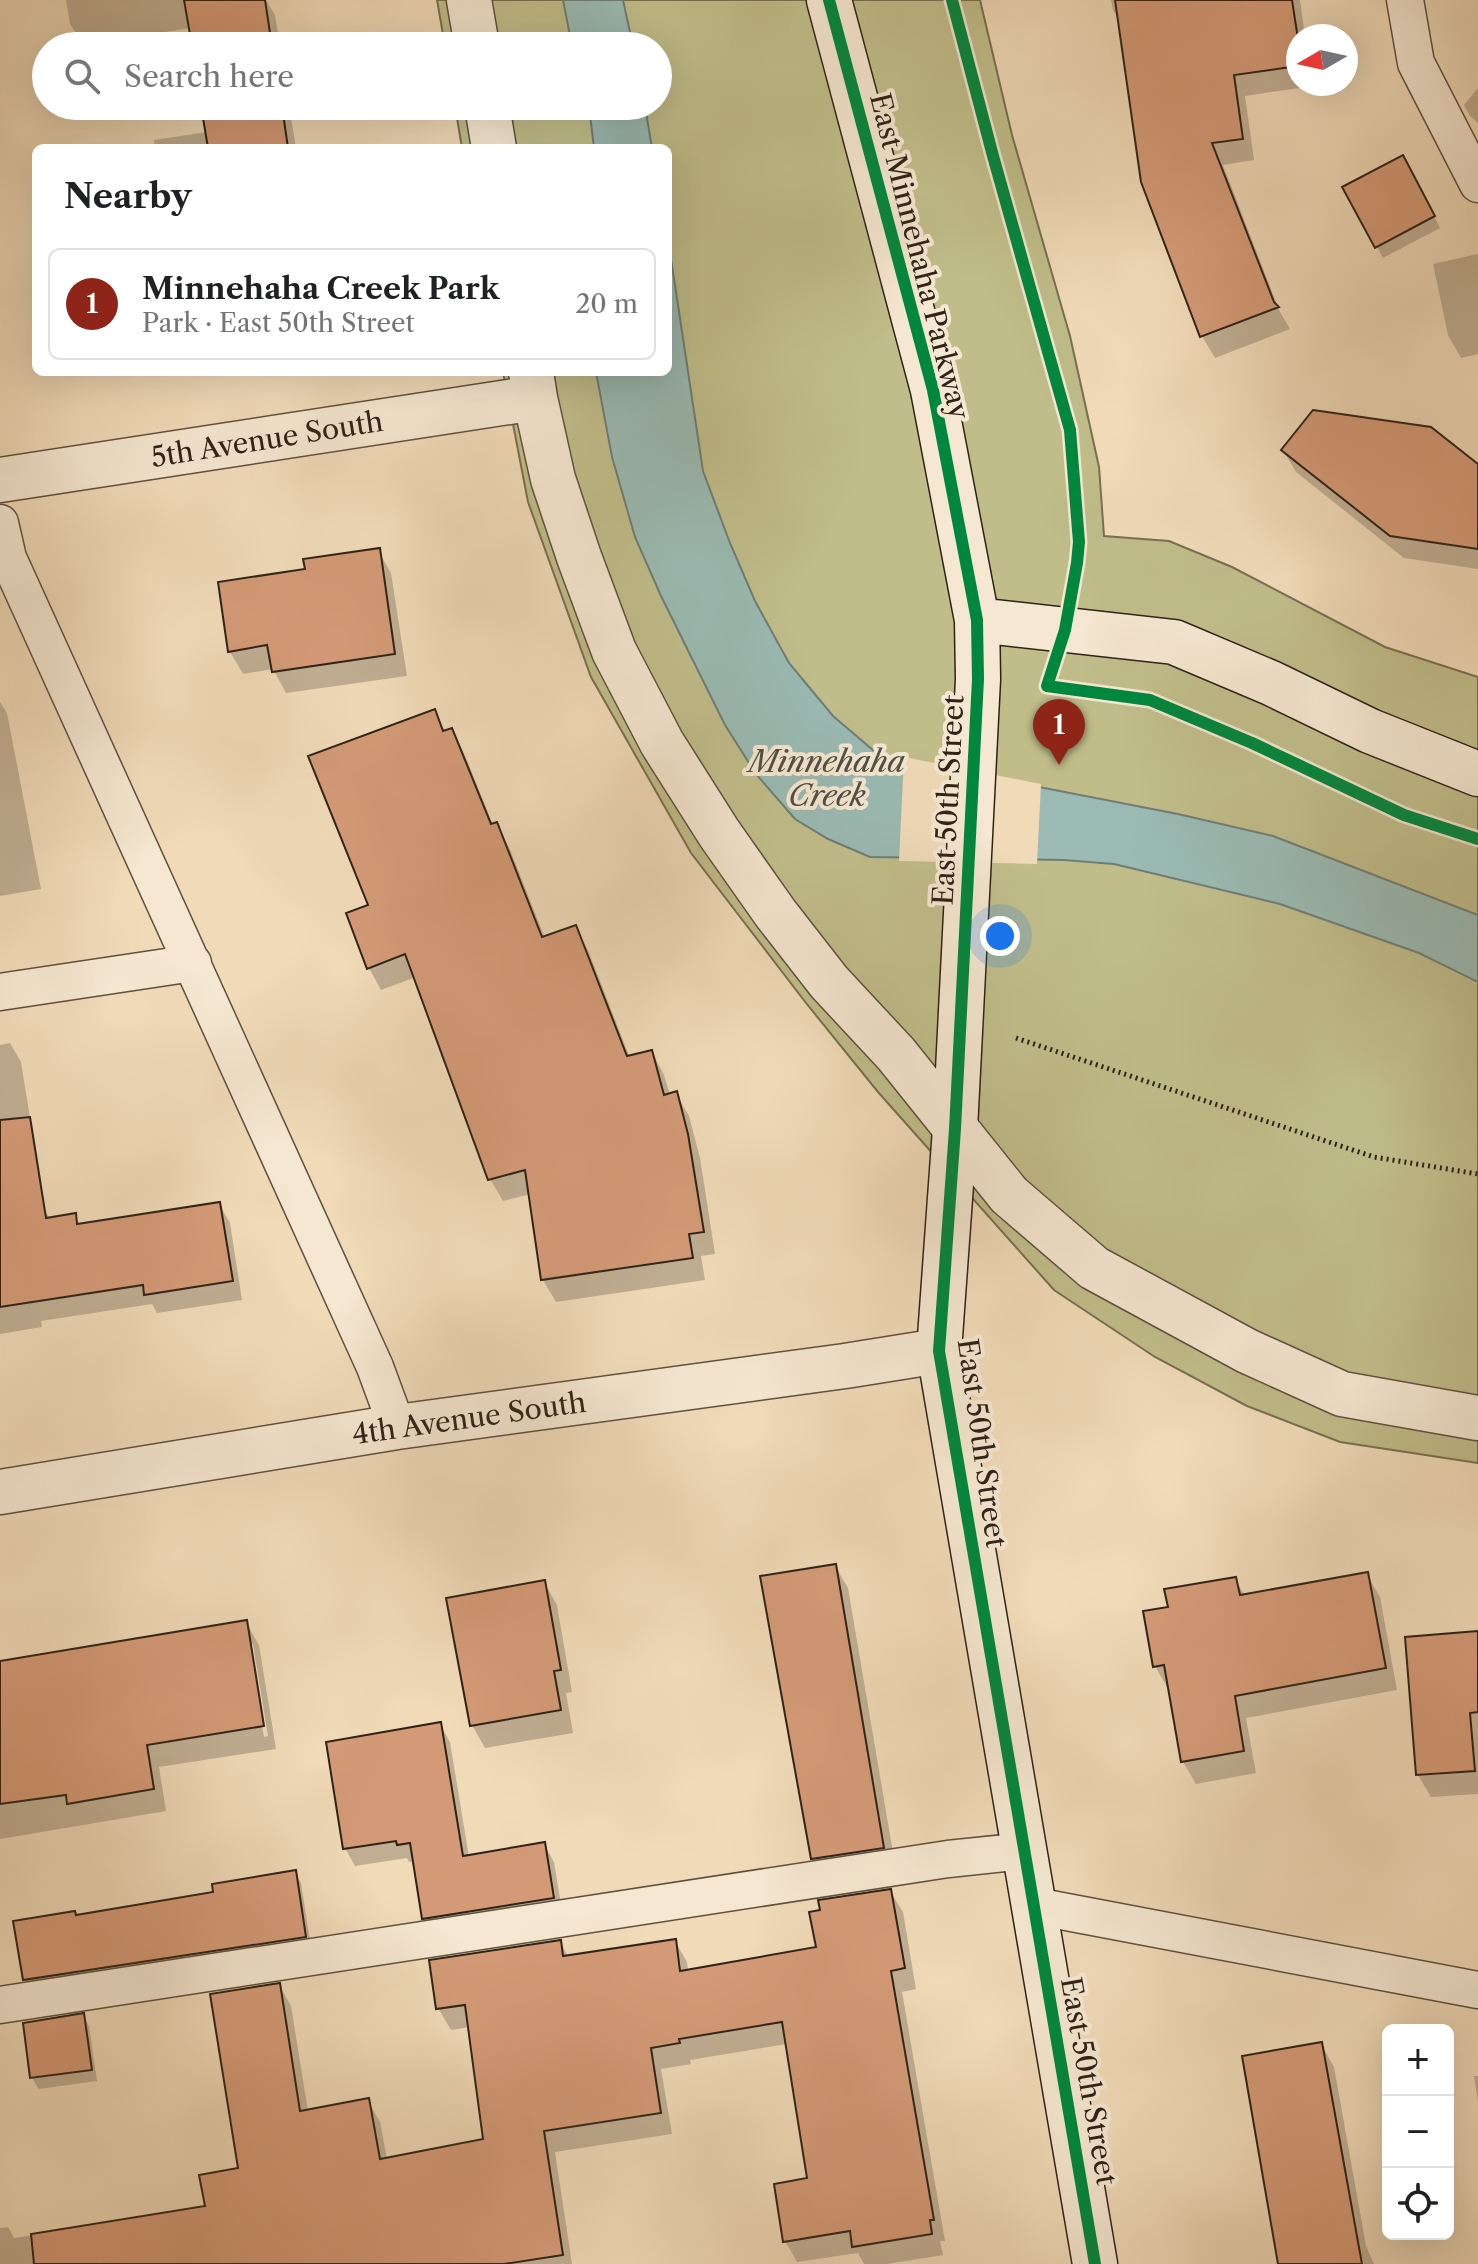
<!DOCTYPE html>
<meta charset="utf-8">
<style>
body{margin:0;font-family:"Libre Caslon Text",serif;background:#f6f6f6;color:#202124}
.controls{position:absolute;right:24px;bottom:24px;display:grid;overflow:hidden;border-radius:12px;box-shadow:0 8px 32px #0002}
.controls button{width:72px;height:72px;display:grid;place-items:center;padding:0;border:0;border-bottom:2px solid #e0e0e0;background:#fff;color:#202124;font:40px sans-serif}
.compass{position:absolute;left:1286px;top:24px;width:72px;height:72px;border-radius:50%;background:#fff;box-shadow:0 8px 32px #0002;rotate:261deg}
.you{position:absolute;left:1000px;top:936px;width:28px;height:28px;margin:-20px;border:6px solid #fff;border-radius:50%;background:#1a73e8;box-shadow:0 0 0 12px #1a73e833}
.badge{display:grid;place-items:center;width:52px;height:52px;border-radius:50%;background:#8f2418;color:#fff;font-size:26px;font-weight:700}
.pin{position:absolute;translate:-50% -66px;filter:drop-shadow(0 2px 4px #0008)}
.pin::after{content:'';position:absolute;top:42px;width:28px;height:24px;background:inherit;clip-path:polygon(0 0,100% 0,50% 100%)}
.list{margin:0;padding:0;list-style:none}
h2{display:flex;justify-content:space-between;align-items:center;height:104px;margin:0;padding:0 32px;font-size:34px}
h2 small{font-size:26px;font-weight:400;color:#757577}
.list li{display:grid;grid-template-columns:52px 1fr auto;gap:24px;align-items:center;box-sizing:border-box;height:112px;margin:0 16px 16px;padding:0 16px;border:2px solid #e0e0e0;border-radius:12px}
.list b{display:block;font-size:30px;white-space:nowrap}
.list p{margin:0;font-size:26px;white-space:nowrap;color:#757577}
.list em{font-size:26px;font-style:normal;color:#757577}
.icon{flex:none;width:44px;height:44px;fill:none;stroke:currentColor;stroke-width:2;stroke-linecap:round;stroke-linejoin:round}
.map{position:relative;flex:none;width:1478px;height:2264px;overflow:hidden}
.search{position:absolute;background:#fff;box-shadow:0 8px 32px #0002;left:32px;top:32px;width:640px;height:88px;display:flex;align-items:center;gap:20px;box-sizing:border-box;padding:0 28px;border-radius:44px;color:#757577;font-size:30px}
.panel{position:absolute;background:#fff;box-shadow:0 8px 32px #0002;left:32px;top:144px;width:640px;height:232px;border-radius:12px}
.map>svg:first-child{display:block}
.green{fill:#c0bd8a;stroke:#787050;stroke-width:2}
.water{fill:#9abab3;stroke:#6f7e75;stroke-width:2}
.pier{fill:#f0dab8}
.shadow{fill:#0003;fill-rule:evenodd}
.building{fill:#d49a77;stroke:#2f2317;stroke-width:2}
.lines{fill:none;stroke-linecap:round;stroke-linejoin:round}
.lane-casing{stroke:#5f513f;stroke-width:39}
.street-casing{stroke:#5f513f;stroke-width:47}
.secondary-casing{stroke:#2f2317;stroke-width:47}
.path{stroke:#2f2317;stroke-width:5;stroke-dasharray:2 4;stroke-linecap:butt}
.lane{stroke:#f5e7d1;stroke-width:36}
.street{stroke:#f5e7d1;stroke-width:44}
.secondary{stroke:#f5e7d1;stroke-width:44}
.cycleway-casing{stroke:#f5e7d1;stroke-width:17}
.cycleway{stroke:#00873e;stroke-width:12}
.labels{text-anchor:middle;stroke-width:8;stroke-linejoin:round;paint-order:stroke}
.street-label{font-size:28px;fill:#2f2317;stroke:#f5e7d1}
.water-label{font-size:30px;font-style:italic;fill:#4f5046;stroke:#f5e7d1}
</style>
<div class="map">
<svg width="1478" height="2264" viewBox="0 0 1478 2264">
<rect width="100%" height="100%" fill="#f0dab8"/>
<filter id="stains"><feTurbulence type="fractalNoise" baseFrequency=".0025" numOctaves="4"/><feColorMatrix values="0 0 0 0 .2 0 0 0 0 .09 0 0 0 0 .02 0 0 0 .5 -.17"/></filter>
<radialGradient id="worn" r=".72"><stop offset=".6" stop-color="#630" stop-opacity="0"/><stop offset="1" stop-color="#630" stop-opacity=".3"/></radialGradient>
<path class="green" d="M437,0H980L1012,135L1070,336L1099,467L1104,536L1169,541L1232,567L1385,647L1478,677V1463L1340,1442L1247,1406L1155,1357L1054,1290L878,1092L806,1003L691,853L591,677L528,502L503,372H668V148H462L455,106H658V46H445Z"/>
<path class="water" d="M563,0H623L633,46H572Z
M589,106H645L652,148H594Z
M668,239L703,471L730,543L755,601L789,663L833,716L880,756L1178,814L1273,836L1478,915V982L1419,953L1280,904L1114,864L1064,860L870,857L828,839L795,819L756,774L725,725L661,596L635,537L612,457L596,372H668Z"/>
<path class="pier" d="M904,757L1041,784L1037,864L899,861Z"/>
<path class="shadow" d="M66,0H266L275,15L280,46H194L191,28L83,45L70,24Z
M1111,0H1300L1305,36H1298V84H1312L1313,86L1245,96L1254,160L1223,165L1279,310L1290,329L1215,358L1202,336L1143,182L1121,23L1113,10Z
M1478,88V123L1470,116L1464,105Z
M203,106H289L296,148H155L154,140L207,132Z
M1409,168L1440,228L1383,258L1345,187Z
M1478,254V354L1461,358L1448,335L1433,264Z
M1283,450L1478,467V569L1404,558L1296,472Z
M378,550L391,573L407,676L286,693L273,669L243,674L230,652L221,584L307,570Z
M0,702L7,713L41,889L0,896Z
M434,712L446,732L451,731L464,753L493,825L496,824L509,847L545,938L575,928L588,950L630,1058L652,1052L664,1075L670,1095L676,1094L689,1116L700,1158L715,1254L701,1256L705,1280L556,1302L543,1280L531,1194L503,1201L490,1179L416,977L381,990L369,968L370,906Z
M10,1043L21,1062L45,1211L50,1219L74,1215L81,1226L219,1204L230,1223L242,1300L157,1313L152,1304L41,1321L42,1327L0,1334V1045Z
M835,1566L848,1588L896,1870L826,1881L813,1858Z
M1367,1575L1380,1597L1397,1690L1246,1718L1256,1773L1196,1784L1183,1762L1170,1688L1168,1689L1155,1666L1170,1609L1235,1579L1245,1596Z
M544,1582L557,1605L572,1692L566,1693L573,1733L485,1748L472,1725Z
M246,1622L259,1645L276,1749L159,1767L166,1811L0,1839V1671ZM249,1644H253L268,1736L264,1737Z
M1478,1633V1794L1431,1797L1418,1775Z
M440,1724L450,1742L469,1857L544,1844L554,1862L563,1916L434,1936L424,1918L415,1861L409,1862L407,1858L355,1866L345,1848Z
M295,1872L301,1883L311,1947L31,1991L25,1980L77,1917L216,1893Z
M890,1891L903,1912L916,1989L902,1992L945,2241H940L943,2255L887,2264H864L858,2253L797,2262L785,2241L809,2180L787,2044L690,2060L691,2064L661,2069L672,2134L555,2152L572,2264H0V2228L8,2227L14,2238L207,2208L240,2169L279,1985L291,2006L308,2111L368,2101L380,2122L387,2159L485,2141L470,2027L451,2030L438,2008L560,1942L569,1958L675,1941L687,1962L688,1971L818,1949Z
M83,2016L89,2026L97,2081L39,2089L32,2078Z
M1321,2044L1334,2067L1366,2246L1374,2264H1280Z
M1474,2076H1478V2102Z"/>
<path class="building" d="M184,0H265L272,46H192Z
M1115,0H1292L1298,39V66L1234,75L1243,139L1212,143L1274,302L1279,307L1200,337L1141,182Z
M201,106H282L288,148H208Z
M1403,155L1435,216L1375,248L1342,187Z
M1313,410L1431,427L1478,464V549L1390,536L1281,450Z
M380,548L395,654L272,672L267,645L228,652L218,582L305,569L303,559Z
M435,709L443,731L452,728L491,824L497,822L542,937L576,925L627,1056L652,1050L664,1095L677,1091L688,1134L704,1232L689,1234L693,1258L541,1280L525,1170L488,1180L405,954L367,969L346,913L368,905L308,756Z
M30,1117L46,1218L76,1213L77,1224L220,1202L233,1281L144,1295L143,1285L0,1307V1120Z
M836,1564L884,1848L811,1859L760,1576Z
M1368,1572L1386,1668L1235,1696L1244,1751L1181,1762L1164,1665L1153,1667L1143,1611L1168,1607L1164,1589L1236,1577L1240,1595Z
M545,1580L561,1670L554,1671L561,1710L470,1726L446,1598Z
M247,1620L264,1726L147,1745L154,1789L67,1804L66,1795L0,1804V1661Z
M1478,1631V1712L1470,1713L1475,1771L1416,1775L1405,1637Z
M441,1722L463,1856L545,1842L554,1898L422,1919L410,1843L397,1845L396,1841L343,1849L326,1742Z
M296,1870L306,1937L23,1980L13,1921L75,1911L76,1915L213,1892L212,1884Z
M891,1889L905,1968L891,1971L934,2220H930L932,2234L852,2247L850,2231L783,2242L774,2184L807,2178L782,2022L679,2039L680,2043L651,2048L661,2113L544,2131L563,2255L504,2264H34L31,2234L205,2206L199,2175L238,2168L210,1994L280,1983L300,2111L369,2098L380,2159L483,2139L465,2005L436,2009L429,1960L561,1940L563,1956L676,1939L680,1971L816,1947L809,1912L820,1910L818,1900Z
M84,2013L92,2070L30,2078L23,2023Z
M1322,2042L1362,2264H1278L1242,2056Z"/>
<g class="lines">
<g class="lane-casing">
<path id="lane" d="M1405,0L1416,63L1478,184
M0,523L8,558L375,1367L397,1427
M0,992L193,963
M1035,1906L1478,1990
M0,2005L948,1859L1025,1851"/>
</g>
<g class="street-casing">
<path id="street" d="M469,0L477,46
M487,106L494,148
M531,372L535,398L553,479L579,557L614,651L662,743L719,833L776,914L829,982L896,1054L1009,1195L1094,1268L1247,1351L1342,1394L1478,1418
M0,480L535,398
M0,1492L397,1427L845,1366L939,1351"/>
</g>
<g class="secondary-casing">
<path id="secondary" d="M829,0L933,390L977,620L978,679L955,1129L939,1351L1095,2264
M977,620L1174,642L1271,683L1370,731L1478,774"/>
</g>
<path class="path" d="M1016,1038L1374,1157L1478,1174"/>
<use href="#lane" class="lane"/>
<use href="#street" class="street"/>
<use href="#secondary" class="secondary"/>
<g class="cycleway-casing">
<path id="cycleway" d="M829,0L933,390L977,620L978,679L955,1129L939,1351L1095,2264
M952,0L993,156L1070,430L1079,542L1077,563L1065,630L1047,686L1150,700L1252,743L1404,815L1478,839"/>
</g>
<use href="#cycleway" class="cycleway"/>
</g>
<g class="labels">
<g class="street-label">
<text transform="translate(920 256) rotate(76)" y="10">East Minnehaha Parkway</text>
<text transform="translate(267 439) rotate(-9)" y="10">5th Avenue South</text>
<text transform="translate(948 800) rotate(-87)" y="10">East 50th Street</text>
<text transform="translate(469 1418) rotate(-8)" y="10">4th Avenue South</text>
<text transform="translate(982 1443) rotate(82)" y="10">East 50th Street</text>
<text transform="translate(1089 2081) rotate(80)" y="10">East 50th Street</text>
</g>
<g class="water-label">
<text x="827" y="772">Minnehaha<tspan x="827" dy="34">Creek</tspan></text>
</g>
</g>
<rect width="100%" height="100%" filter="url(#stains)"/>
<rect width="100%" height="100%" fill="url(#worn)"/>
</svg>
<div class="controls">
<button>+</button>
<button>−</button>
<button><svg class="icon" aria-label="locate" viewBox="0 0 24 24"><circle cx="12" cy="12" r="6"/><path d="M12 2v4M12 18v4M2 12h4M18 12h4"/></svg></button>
</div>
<svg class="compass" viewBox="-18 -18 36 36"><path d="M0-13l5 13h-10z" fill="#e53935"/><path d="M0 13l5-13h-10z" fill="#757577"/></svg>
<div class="you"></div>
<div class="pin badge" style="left:1059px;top:765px">1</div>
<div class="search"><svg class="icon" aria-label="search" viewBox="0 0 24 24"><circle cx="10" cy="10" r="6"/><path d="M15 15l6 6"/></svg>Search here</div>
<section class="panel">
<h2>Nearby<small></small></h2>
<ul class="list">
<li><span class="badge">1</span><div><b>Minnehaha Creek Park</b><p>Park · East 50th Street</p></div><em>20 m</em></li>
</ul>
</section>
</div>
